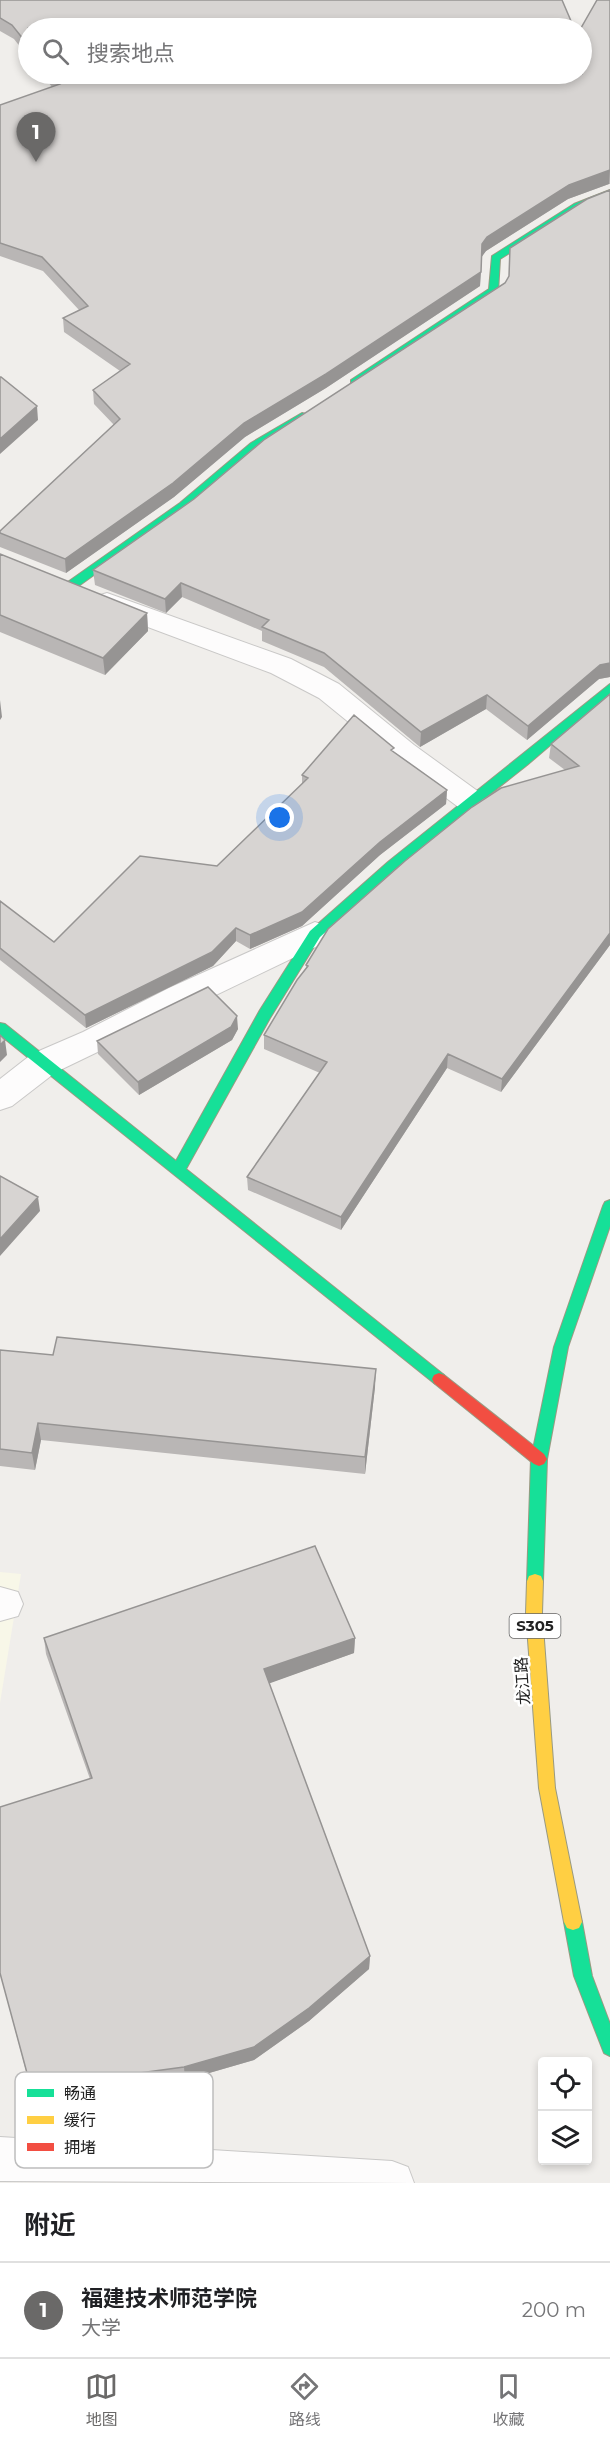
<!DOCTYPE html>
<html lang="zh">
<meta charset="utf-8">
<style>
body{margin:0;font-family:Montserrat,"Noto Sans SC",sans-serif;background:#f6f6f6;color:#202124}
.controls{position:absolute;right:18px;bottom:18px;display:grid;overflow:hidden;border-radius:6px;box-shadow:0 3px 9px #0003}
.controls button{width:54px;height:54px;display:grid;place-items:center;padding:0;border:0;border-bottom:2px solid #e0e0e0;background:#fff;color:#202124;font:30px sans-serif}
.you{position:absolute;left:280px;top:818px;width:21px;height:21px;margin:-15px;border:4px solid #fff;border-radius:50%;background:#1a73e8;box-shadow:0 0 0 9px #1a73e833}
.badge{display:grid;place-items:center;width:39px;height:39px;border-radius:50%;background:#6a6968;color:#fff;font-size:20px;font-weight:700}
.pin{position:absolute;translate:-50% -50px;filter:drop-shadow(0 2px 3px #0008)}
.pin::after{content:'';position:absolute;top:32px;width:21px;height:18px;background:inherit;clip-path:polygon(0 0,100% 0,50% 100%)}
.list{margin:0;padding:0;list-style:none}
h2{display:flex;justify-content:space-between;align-items:center;height:78px;margin:0;padding:0 24px;font-size:26px}
h2 small{font-size:20px;font-weight:400;color:#757577}
.list li{display:grid;grid-template-columns:39px 1fr auto;gap:18px;align-items:center;box-sizing:border-box;height:96px;padding:0 24px;border-top:2px solid #e0e0e0}
.list b{display:block;font-size:22px;white-space:nowrap}
.list p{margin:0;font-size:20px;white-space:nowrap;color:#757577}
.list em{font-size:20px;font-style:normal;color:#757577}
.icon{flex:none;width:33px;height:33px;fill:none;stroke:currentColor;stroke-width:2;stroke-linecap:round;stroke-linejoin:round}
.map{position:relative;flex:none;width:610px;height:2183px;overflow:hidden}
.search{position:absolute;background:#fff;box-shadow:0 3px 9px #0003;left:18px;right:18px;top:18px;height:66px;display:flex;align-items:center;gap:15px;box-sizing:border-box;padding:0 21px;border-radius:33px;color:#757577;font-size:22px}
.sheet{height:174px;background:#fff}
nav{display:flex;justify-content:space-around;align-items:center;box-sizing:border-box;height:84px;border-top:2px solid #e0e0e0;background:#fff;font-size:16px;color:#757577}
nav a{display:grid;justify-items:center;gap:3px}
nav .on{color:#6a6968}
.map>svg:first-child{display:block}
.education{fill:#f8f7e8}
.lines{fill:none;stroke-linecap:round;stroke-linejoin:round}
.street-casing{stroke:#c9c8c7;stroke-width:2}
.fast-casing{stroke:#999a82;stroke-width:2}
.slow-casing{stroke:#999a82;stroke-width:2}
.jam-casing{stroke:#999a82;stroke-width:2}
.street{fill:#fdfcfc;fill-rule:evenodd}
.fast{fill:#16e098;fill-rule:evenodd}
.slow{fill:#ffcf43;fill-rule:evenodd}
.jam{fill:#f24e42;fill-rule:evenodd}
.wall{fill:#b9b6b5}
.shaded-wall{fill:#969493}
.building{fill:#d7d4d2;stroke:#969493;stroke-width:1.5}
.labels{text-anchor:middle;stroke-width:5;stroke-linejoin:round;paint-order:stroke}
.shield{fill:#fff;stroke:#646464;stroke-width:1.5}
.shield-label{font-size:15px;font-weight:bold;fill:#222}
.street-label{font-size:16px;fill:#222;stroke:#fff}
.key{fill:#fff;stroke:#bdbdbd;stroke-width:1.5}
.key-label{font-size:16px;fill:#222}
</style>
<div class="map">
<svg width="610" height="2183" viewBox="0 0 610 2183">
<rect width="100%" height="100%" fill="#f0eeeb"/>
<path class="education" d="M0,1572L21,1574L0,1703Z"/>
<g class="lines">
<g class="street-casing">
<path id="street" d="M107,593L291,659L339,684L414,745L483,795L487,802L483,809L472,813L461,809L394,759L319,698L271,673L97,608L93,602L97,596Z
M315,922L326,926L331,934L326,942L56,1072L12,1106L0,1110V1079L32,1054L83,1032L169,988Z
M0,1587L18,1592L23,1604L18,1616L0,1621Z
M0,2137L392,2161L408,2167L414,2183L0,2181Z"/>
</g>
<g class="fast-casing">
<path id="fast" d="M610,190V196L580,208L500,259L498,292L359,384H351V380L489,289L492,256L574,204Z
M302,413L306,414V418L259,447L188,507L73,590H65V584L180,503L251,443Z
M610,684V694L527,765L396,868L320,937L270,1018L186,1169L444,1375L446,1379L444,1383L439,1385L434,1383L0,1035V1023L5,1024L176,1161L260,1010L310,931L388,862Z
M610,1200V1226L568,1347L547,1459L543,1581L541,1586L535,1588L529,1586L527,1581L531,1459L554,1347L603,1206L605,1202Z
M573,1914L579,1916L582,1922L592,1976L610,2024V2056L604,2053L574,1976L564,1922L567,1916Z"/>
</g>
<g class="slow-casing">
<path id="slow" d="M535,1574L541,1576L543,1581L542,1613L555,1788L582,1922L579,1928L573,1930L567,1928L564,1922L539,1788L526,1613L527,1581L529,1576Z"/>
</g>
<g class="jam-casing">
<path id="jam" d="M439,1373L444,1375L544,1454L547,1459L544,1464L539,1466L534,1464L434,1383L432,1379L434,1375Z"/>
</g>
<use href="#street" class="street"/>
<use href="#fast" class="fast"/>
<use href="#slow" class="slow"/>
<use href="#jam" class="jam"/>
</g>
<path class="wall" d="M0,0L28,28V57L14,39L0,31Z
M610,0V184H609L568,199L486,251L481,257L480,286L326,388L245,437L174,497L66,573L0,547V531L114,425L94,404L93,390L120,371L64,332L63,318L79,310L43,271L0,256V105L52,87L42,74H582Z
M610,190V677L599,679L527,740L486,709L420,747L324,667L262,641V631L182,597L166,613L95,585L93,570L505,283L509,277L510,248Z
M0,554L147,613L148,631L105,675L0,632Z
M610,694V945L501,1092L447,1068L341,1230L248,1190L247,1177L320,1073L264,1049V1035L306,968V965L565,770L549,758L551,744Z
M394,752L447,790L446,804L380,855L302,926L250,949L236,941L213,966L86,1028L0,960V901L54,942L217,866L302,784V775Z
M238,1029L232,1040L139,1095L98,1054L97,1041Z
M0,1350L375,1387L365,1474L41,1440L35,1470L0,1466Z
M44,1638H355L354,1653L269,1683L370,1956L369,1969L309,2021L254,2060L185,2080L120,2088L30,2086L0,1973L90,1779L46,1654Z"/>
<path class="shaded-wall" d="M610,170L609,184L568,199L486,251L481,258L482,244L487,237L569,185Z
M481,272L480,286L326,388L245,437L174,497L66,573L65,559L244,423Z
M37,406L38,420L0,454V439Z
M181,583L182,597L166,613L165,599Z
M147,613L148,631L105,675L103,658Z
M610,663V677L599,679L527,740L528,726L600,665Z
M487,695L486,709L420,747L421,732Z
M0,700L2,717L0,720Z
M447,790L446,804L380,855L302,926L250,949V935L380,842Z
M236,928V941L213,966L86,1028L85,1015Z
M610,933V945L501,1092L502,1079Z
M237,1016L238,1029L232,1040L139,1095L138,1082Z
M5,1040L7,1055L0,1062V1045Z
M448,1054L447,1068L341,1230V1217Z
M38,1197L40,1211L0,1256V1239Z
M376,1369L375,1387L365,1474V1457Z
M38,1423L41,1440L35,1470L32,1453Z
M355,1638L354,1653L265,1685L264,1669Z
M370,1956L369,1969L309,2021L254,2060L185,2080L184,2067Z"/>
<path class="building" d="M0,0H562L574,28H28V45L12,25L0,18Z
M597,0H610V170L569,185L487,237L482,244L481,272L326,374L244,423L173,483L65,559L0,533V531L120,419L93,390L130,364L63,318L88,306L42,257L0,243V105L60,84L51,74H582L581,28Z
M610,190V663L600,665L528,726L487,695L421,732L324,653L262,627L269,620L181,583L165,599L93,570L194,499L265,439L505,283L509,276L510,248L587,199Z
M0,377H1L37,406L0,439Z
M0,554L147,613L103,658L0,615Z
M610,694V933L502,1079L448,1054L341,1217L247,1177L327,1062L264,1035L297,980L308,966L306,965L328,929L405,861L472,807L501,788L579,766L551,744Z
M354,715L394,748L391,750L447,790L380,842L302,912L250,935L236,928L212,952L85,1015L0,948V901L54,942L140,856L217,866L308,778L302,775Z
M208,987L237,1016L231,1027L138,1082L97,1041Z
M0,1035L5,1040L0,1045Z
M0,1176L38,1197L0,1239Z
M57,1337L376,1369L365,1457L38,1423L32,1453L0,1449V1350L53,1355Z
M315,1546L355,1638L264,1669L370,1956L309,2008L254,2047L184,2067L117,2076L27,2073L0,1973V1807L92,1778L44,1638Z"/>
<g class="labels">
<rect class="shield" x="509.5" y="1614" width="51" height="24" rx="4.5"/>
<g class="shield-label">
<text x="535" y="1631">S305</text>
</g>
<g class="street-label">
<text transform="translate(522 1681) rotate(-94)" y="6">龙江路</text>
</g>
</g>
<rect x="15" y="2072" width="198" height="96" rx="9" class="key"/>
<rect x="27" y="2089" width="27" height="8" fill="#16e098"/>
<rect x="27" y="2116" width="27" height="8" fill="#ffcf43"/>
<rect x="27" y="2143" width="27" height="8" fill="#f24e42"/>
<g class="key-label">
<text x="64" y="2099">畅通</text>
<text x="64" y="2126">缓行</text>
<text x="64" y="2153">拥堵</text>
</g>
</svg>
<div class="controls">
<button><svg class="icon" aria-label="locate" viewBox="0 0 24 24"><circle cx="12" cy="12" r="6"/><path d="M12 2v4M12 18v4M2 12h4M18 12h4"/></svg></button>
<button><svg class="icon" aria-label="layers" viewBox="0 0 24 24"><path d="M12 4l9 5-9 5-9-5zM3 14l9 5 9-5"/></svg></button>
</div>
<div class="you"></div>
<div class="pin badge" style="left:36px;top:162px">1</div>
<div class="search"><svg class="icon" aria-label="search" viewBox="0 0 24 24"><circle cx="10" cy="10" r="6"/><path d="M15 15l6 6"/></svg>搜索地点</div>
</div>
<section class="sheet">
<h2>附近<small></small></h2>
<ul class="list">
<li><span class="badge">1</span><div><b>福建技术师范学院</b><p>大学</p></div><em>200 m</em></li>
</ul>
</section>
<nav>
<a class="on"><svg class="icon" aria-label="map" viewBox="0 0 24 24"><path d="M3 6l6-2 6 2 6-2v14l-6 2-6-2-6 2zM9 4v14M15 6v14"/></svg>地图</a>
<a><svg class="icon" aria-label="directions" viewBox="0 0 24 24"><path d="M12 3l9 9-9 9-9-9zM9 14v-3h6M13 9l2 2-2 2"/></svg>路线</a>
<a><svg class="icon" aria-label="saved" viewBox="0 0 24 24"><path d="M7 4h10v16l-5-4-5 4z"/></svg>收藏</a>
</nav>
